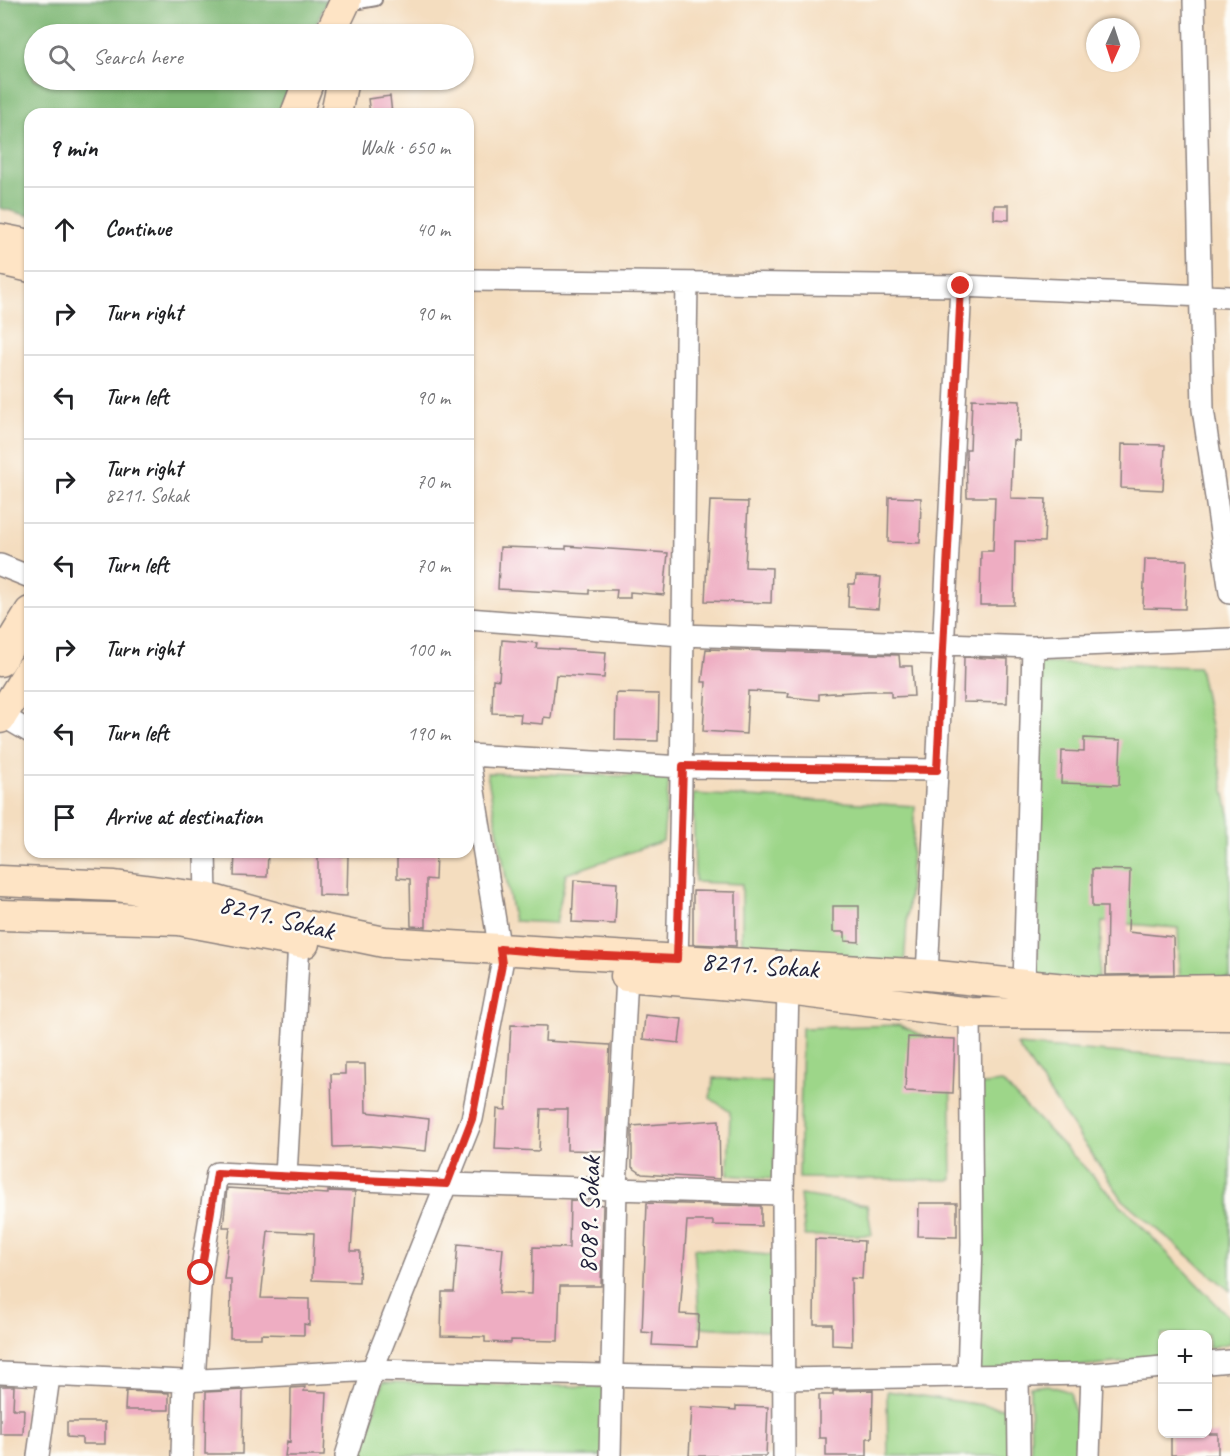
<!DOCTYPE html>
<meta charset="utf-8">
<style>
body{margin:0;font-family:Caveat,sans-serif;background:#f2f2f2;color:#202124}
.controls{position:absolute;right:18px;bottom:18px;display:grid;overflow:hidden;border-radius:12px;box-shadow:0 2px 4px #0004}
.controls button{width:54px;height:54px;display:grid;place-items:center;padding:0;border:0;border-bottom:2px solid #e0e0e0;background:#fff;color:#202124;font:30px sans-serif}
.compass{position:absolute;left:1086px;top:18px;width:54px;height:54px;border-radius:50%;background:#fff;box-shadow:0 2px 4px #0004;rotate:183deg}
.stop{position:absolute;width:18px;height:18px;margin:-14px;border:4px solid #d93025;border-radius:50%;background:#fff}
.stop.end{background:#d93025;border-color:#fff;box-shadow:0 2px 6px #0008}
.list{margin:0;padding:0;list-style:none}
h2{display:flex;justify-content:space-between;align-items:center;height:78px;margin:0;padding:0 24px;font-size:26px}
h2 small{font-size:20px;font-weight:400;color:#757577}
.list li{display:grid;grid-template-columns:39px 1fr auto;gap:18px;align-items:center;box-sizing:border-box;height:84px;padding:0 24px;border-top:2px solid #e0e0e0}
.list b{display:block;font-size:22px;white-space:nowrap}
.list p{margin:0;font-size:20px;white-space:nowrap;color:#757577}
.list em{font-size:20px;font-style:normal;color:#757577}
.icon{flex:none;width:33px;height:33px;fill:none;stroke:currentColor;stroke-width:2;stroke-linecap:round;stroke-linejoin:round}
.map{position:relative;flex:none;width:1230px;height:1456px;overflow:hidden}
.search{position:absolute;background:#fff;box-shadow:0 2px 4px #0004;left:24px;top:24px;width:450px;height:66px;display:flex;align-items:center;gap:15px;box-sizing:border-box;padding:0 21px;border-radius:33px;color:#757577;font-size:22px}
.panel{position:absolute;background:#fff;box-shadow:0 2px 4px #0004;left:24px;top:108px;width:450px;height:750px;border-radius:18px}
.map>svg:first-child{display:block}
.green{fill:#9dd689;stroke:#607c62;stroke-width:1.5}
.forest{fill:#7eb775;stroke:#506c58;stroke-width:1.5}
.building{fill:#eeadc2}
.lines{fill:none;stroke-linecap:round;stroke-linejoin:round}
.lane-casing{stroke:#8b807d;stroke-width:14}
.street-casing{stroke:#8b807d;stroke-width:24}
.secondary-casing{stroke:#8b807d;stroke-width:33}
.lane{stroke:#fff;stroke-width:10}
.street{stroke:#fff;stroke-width:21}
.secondary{stroke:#fee4c5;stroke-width:30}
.route{stroke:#d93025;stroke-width:8}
.labels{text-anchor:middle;stroke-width:5;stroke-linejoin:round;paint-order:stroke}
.street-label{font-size:28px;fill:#22223b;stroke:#fdfcf7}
</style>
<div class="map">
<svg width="1230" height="1456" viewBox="0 0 1230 1456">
<rect width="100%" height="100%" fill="#fdfcf7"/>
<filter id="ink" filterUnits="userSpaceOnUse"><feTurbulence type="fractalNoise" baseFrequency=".0167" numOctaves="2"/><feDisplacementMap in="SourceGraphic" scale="12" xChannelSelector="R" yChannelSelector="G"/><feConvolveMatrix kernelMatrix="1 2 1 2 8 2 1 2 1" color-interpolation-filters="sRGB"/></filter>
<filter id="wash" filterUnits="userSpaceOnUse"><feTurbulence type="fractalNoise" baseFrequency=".008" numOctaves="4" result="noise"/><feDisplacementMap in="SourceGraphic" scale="24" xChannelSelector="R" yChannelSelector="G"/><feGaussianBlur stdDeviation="1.35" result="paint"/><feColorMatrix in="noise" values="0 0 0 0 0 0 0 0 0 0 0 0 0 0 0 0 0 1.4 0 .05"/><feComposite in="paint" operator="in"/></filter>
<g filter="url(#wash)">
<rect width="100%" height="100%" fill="#f4ddbf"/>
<path class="green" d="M1039,663L1199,667L1230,819V978L1180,984L1178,928L1102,922L1098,981L1038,976Z
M487,773L669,777L663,841L566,874L556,923L514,921Z
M693,794L915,806L904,966L742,953V884L695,882Z
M899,1025L938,1042L950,1056L952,1180L799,1178L802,1028Z
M1017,1045L1227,1061L1230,1064V1291L1123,1200Z
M714,1078L780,1083L773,1179L728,1175L730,1112L710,1098Z
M1002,1082L1230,1318V1343L1208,1348V1334H1162V1359L974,1375L977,1085Z
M800,1195L867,1205L872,1235L805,1236Z
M694,1248L778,1256L768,1331L700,1327Z
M383,1382L604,1387L603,1456H361Z
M1048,1385L1070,1392L1078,1430L1077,1456H1031L1030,1387Z
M887,1391L1016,1410V1456H888Z"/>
<path class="forest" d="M0,0H327L312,34H34V80H296L283,114H30V216L0,208Z"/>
<g id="blocks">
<path class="building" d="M390,96L392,114H370L368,99Z
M994,205H1009V220L994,219Z
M972,399L1020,401L1019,441L1013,440L1011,498L1046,499L1044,542L1015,541L1014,605H980L981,551H993L995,497H967L966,449H970Z
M1122,444L1165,445L1163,490L1121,488Z
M889,497L921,498L920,543L888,542Z
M710,501L748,502L745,567L772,568L771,603L705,601Z
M566,546L668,553L664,595L630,592V598H616L617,590H589V594L498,589L500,547L566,549Z
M1145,559L1187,560L1185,609L1143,608Z
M856,576L881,577L878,609L848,607L849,584H855Z
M502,640L537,643L536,648L606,652L604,678L556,675L551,718L544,717L543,724L520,722L521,714L492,713L493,679L499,680Z
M706,649L899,655L900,666H912L914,696L891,697V691H868L819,694V700L788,697L789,693L748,691L746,734L703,731L706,682H702Z
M964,657L1008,659L1007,703L963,702Z
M616,693L659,694L658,741L615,740Z
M1084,738L1121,740L1119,785L1061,783L1062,751L1084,752Z
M235,852H268L267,877L234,876Z
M397,852H436L435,880L426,879V927L411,926L410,879L397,878Z
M318,855L348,856L347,896L318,895Z
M1092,869L1130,870L1128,932L1173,937L1174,974L1106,975L1107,907H1092Z
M574,880L617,883L615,924L572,922Z
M693,891L736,892V946L693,944Z
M833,906H859V942L845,941V932H833Z
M645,1015L682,1019L679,1043L643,1039Z
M511,1025L546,1026L545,1041L610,1045L605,1151L567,1150L568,1109H541L539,1151L495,1149L497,1109L506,1110Z
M908,1037L955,1039L953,1093L905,1091Z
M345,1064H365L366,1112L429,1119L426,1151L370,1146L333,1147L331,1074H345Z
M719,1120L720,1179L642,1174L632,1167V1126Z
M227,1188L328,1194V1191L355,1192L351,1251H360L359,1282L312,1280L314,1233L268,1231L261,1298L309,1299V1325L304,1324V1335L261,1334V1338H230L231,1279H224L230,1227H223Z
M570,1200L603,1205L601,1286H560L558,1341L511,1340V1343L485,1342V1337L441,1336L442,1292H454L458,1244L503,1248L499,1293L532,1294L533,1247L569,1248Z
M647,1203L761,1206V1226L713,1225V1221H687L680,1314L699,1315L697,1347L652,1345L653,1333L642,1332Z
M919,1203H957V1237L918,1236Z
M815,1239L864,1241L862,1279L851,1278L852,1346L832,1345V1324H814Z
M0,1386H14L13,1409H24L23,1434H0Z
M305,1387L304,1391L327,1392L324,1456H285L287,1441L290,1442L291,1388Z
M243,1390L242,1454H205L206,1392Z
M873,1390L872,1438H867V1456H826V1438H819V1395H833V1391Z
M126,1391L169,1393V1410H125Z
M736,1406L768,1407L766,1456H689L692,1407L736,1410Z
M67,1422H105V1444H82V1438L67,1437Z
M1171,1434H1218V1455H1171Z"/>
</g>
</g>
<g filter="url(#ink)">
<use href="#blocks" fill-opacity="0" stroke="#8b807d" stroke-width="1.5"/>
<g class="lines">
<g class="lane-casing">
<path id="lane" d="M359,3L376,0"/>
</g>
<g class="street-casing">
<path id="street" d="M1194,0L1203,409L1230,593
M468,280L961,286L1230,297
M0,565L30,577
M468,619L681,635L1033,647L1230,639
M1,715L30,732
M468,755L683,767L937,770
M205,852L206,898
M677,959C684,734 683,509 687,284
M927,975L961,286
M1024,985L1033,647
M286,1176L299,942
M1208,1363L1230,1361
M0,1373L184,1381L373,1370L783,1379L1092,1374L1162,1367
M1018,1375L1019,1456
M968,1376L972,1244L970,1013
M194,1380L201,1273L217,1173L448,1184L783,1194
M38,1456L49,1377
M182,1456L184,1381
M346,1456L375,1363L472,1119L502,964L468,754
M610,1456L616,1187L627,976
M784,1456L783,1194L788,990
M1089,1456L1092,1374"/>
</g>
<g class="secondary-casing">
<path id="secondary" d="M330,34L346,0
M296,114L309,80
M336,114L343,80
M0,239L30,245
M0,260L30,267
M0,661L30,612
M0,718L30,670
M0,881L115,886L206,898L302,925L384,942L927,975L1096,992L1230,990
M0,915L179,920L304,943
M626,976L788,990L970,1013L1230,1015"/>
</g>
<use href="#lane" class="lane"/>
<use href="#street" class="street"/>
<use href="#secondary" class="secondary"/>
</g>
</g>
<g class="lines" filter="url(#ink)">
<path class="route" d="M201,1273L217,1173L447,1184L472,1119L502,964L500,949L559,954L677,959L683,766L937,770L961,286"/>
</g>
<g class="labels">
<g class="street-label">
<text transform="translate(277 916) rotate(14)" y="10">8211. Sokak</text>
<text transform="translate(760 964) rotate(4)" y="10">8211. Sokak</text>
<text transform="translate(588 1215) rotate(-88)" y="10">8089. Sokak</text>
</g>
</g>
</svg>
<div class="controls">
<button>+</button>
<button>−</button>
</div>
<svg class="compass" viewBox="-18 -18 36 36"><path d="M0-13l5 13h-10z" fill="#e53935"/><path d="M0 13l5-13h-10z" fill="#757577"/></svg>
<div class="stop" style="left:201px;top:1273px"></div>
<div class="stop end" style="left:961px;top:286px"></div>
<div class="search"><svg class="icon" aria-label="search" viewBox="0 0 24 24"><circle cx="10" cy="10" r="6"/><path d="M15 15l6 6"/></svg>Search here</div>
<section class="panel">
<h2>9 min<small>Walk · 650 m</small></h2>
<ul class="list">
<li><svg class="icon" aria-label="ahead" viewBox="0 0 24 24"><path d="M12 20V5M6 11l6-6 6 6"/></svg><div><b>Continue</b></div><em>40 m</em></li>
<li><svg class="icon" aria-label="right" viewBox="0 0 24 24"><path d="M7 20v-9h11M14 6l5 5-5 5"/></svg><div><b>Turn right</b></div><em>90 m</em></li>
<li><svg class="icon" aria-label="left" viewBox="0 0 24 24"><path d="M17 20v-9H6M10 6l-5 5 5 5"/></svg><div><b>Turn left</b></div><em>90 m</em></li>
<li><svg class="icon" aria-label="right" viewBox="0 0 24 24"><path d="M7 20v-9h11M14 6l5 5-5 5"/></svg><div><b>Turn right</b><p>8211. Sokak</p></div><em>70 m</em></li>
<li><svg class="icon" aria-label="left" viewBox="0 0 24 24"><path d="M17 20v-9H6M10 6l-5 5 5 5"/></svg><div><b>Turn left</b></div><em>70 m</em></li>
<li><svg class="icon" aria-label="right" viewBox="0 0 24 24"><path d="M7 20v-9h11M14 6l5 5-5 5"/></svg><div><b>Turn right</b></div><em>100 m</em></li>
<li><svg class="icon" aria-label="left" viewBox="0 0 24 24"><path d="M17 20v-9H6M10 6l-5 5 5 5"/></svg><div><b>Turn left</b></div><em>190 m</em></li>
<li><svg class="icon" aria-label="arrive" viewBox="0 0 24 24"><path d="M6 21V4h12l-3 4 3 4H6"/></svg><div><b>Arrive at destination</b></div></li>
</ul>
</section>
</div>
